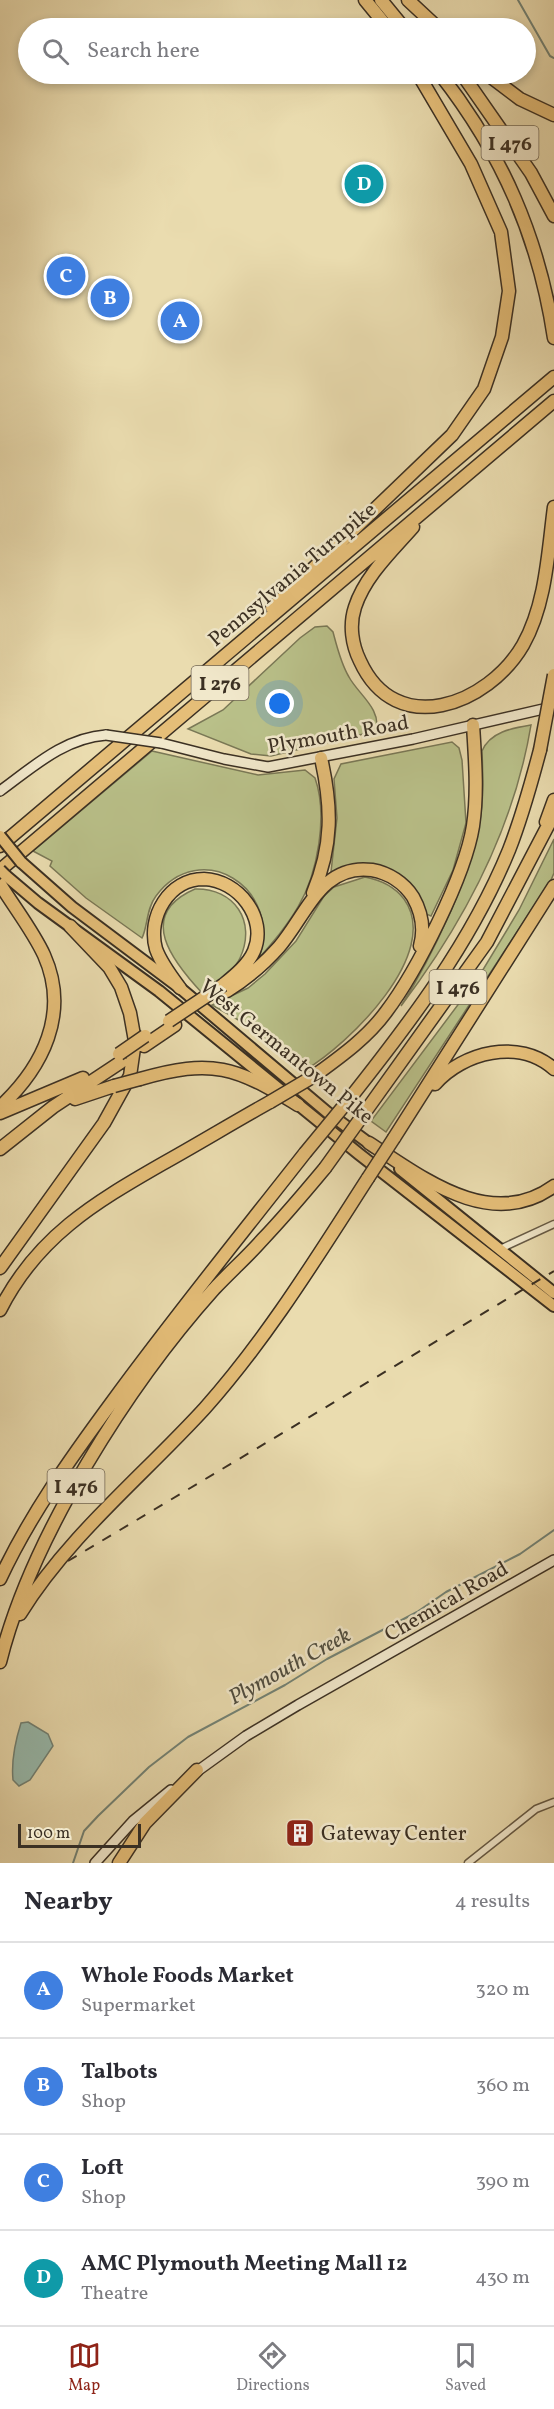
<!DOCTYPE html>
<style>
body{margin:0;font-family:Vollkorn,serif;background:#f7f7f7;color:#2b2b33}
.scale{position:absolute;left:18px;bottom:15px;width:123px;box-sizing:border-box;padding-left:6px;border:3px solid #3b3023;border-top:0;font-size:16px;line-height:21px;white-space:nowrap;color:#3b3023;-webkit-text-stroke:4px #f1e8cb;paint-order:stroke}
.you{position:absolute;left:280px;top:704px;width:21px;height:21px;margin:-15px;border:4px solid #fff;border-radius:50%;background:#1a73e8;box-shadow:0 0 0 9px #1a73e833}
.badge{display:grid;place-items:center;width:39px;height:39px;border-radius:50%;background:#8f2418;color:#fff;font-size:20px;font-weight:700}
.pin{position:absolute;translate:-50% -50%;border:3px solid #fff;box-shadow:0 2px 6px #0006}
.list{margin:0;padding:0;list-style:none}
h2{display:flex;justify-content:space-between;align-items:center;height:78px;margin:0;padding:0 24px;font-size:26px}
h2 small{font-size:20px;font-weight:400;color:#7c7c81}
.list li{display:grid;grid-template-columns:39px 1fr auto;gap:18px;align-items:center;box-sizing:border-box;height:96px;padding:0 24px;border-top:2px solid #e1e1e2}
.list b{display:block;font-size:22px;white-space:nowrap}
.list p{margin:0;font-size:20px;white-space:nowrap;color:#7c7c81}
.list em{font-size:20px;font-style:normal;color:#7c7c81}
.icon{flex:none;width:33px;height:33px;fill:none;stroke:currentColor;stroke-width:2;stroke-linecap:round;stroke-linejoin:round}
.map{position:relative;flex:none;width:554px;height:1863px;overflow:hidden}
.search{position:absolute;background:#fff;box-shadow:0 3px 9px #0003;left:18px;right:18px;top:18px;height:66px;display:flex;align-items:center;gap:15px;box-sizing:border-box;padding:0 21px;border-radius:33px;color:#7c7c81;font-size:22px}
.sheet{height:462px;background:#fff}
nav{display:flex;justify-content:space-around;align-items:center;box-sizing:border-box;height:84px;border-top:2px solid #e1e1e2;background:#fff;font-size:16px;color:#7c7c81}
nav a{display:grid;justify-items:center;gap:3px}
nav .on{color:#8f2418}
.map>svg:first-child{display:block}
.green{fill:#b9c089;stroke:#7a7856;stroke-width:1.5}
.water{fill:#98bbae;stroke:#738376;stroke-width:1.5}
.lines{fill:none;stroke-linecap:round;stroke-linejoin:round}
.stream{stroke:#738376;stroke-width:2}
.street-casing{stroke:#675b46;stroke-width:9}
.secondary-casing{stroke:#3b3023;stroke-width:12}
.primary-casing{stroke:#3b3023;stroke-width:14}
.highway-casing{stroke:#3b3023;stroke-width:15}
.street{stroke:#f1e8cb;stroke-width:6}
.secondary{stroke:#f1e8cb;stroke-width:9}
.primary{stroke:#e5be78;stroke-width:10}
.highway{stroke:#e5be78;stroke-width:12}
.rail{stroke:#3b3023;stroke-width:2;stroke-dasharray:10 10;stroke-linecap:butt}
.secondary-bridge-casing{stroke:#3b3023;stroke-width:12;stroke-linecap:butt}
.primary-bridge-casing{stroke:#3b3023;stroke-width:14;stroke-linecap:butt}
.highway-bridge-casing{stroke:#3b3023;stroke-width:15;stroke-linecap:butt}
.secondary-bridge{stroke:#f1e8cb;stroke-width:9}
.primary-bridge{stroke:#e5be78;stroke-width:10}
.highway-bridge{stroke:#e5be78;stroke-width:12}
.labels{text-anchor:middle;stroke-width:5;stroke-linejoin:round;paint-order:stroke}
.shield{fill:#f1e8cb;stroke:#726755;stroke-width:1.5}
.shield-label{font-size:20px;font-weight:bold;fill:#3b3023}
.street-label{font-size:21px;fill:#3b3023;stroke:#f1e8cb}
.poi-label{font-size:21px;fill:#3b3023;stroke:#f1e8cb;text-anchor:start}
.water-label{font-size:22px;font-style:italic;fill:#4e4c3f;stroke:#f1e8cb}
</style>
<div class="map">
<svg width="554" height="1863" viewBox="0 0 554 1863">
<rect width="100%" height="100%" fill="#eadcaf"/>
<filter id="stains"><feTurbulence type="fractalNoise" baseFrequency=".00333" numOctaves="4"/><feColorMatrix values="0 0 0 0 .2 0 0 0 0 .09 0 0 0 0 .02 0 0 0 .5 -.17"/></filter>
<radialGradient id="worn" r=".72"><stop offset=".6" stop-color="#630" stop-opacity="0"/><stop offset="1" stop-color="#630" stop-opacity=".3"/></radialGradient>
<path class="green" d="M327,626L333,632C337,647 341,664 349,677C358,694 382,709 376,731L271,756L251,754L188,729L223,710L300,638L315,627Z
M531,725C514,828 463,924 401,1006C432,957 468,882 479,825C484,801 483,776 482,751C490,732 512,728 531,725Z
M452,742L459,748L462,760L466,823L453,870L431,916L426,914L407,881L342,869L331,872L337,818L334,779L341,764Z
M152,751L258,775L305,770L315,778C328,815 318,873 298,907C287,926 273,942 259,958C283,887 200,837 156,896C146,909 148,926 142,938L86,898L50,866L52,861L33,851Z
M554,839V873L551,880L386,1132L371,1121L478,978L519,910Z
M365,877C381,880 394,886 404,899C443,953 348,1045 305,1070L242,1022L212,1005L248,988L265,974L296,941L324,896L334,887Z
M195,889C234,888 257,921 240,958C233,973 216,983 203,994C173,962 135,915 195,889Z"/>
<path class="water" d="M28,1722L48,1734L53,1746L30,1780L19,1786L13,1780C11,1760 15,1742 21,1723Z"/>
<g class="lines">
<path class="stream" d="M518,0L550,56L554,58
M73,1863L84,1831L98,1816L149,1767L188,1737L285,1685L327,1659L417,1612L446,1592L520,1554L554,1530"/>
<g class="street-casing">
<path id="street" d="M500,1249L554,1224
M468,1863L536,1809L554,1802"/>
</g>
<g class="secondary-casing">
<path id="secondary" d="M161,743L224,759L268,767L413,739L552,707
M0,791C33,767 64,738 106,735
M192,1775L246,1736L298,1705L554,1560
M95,1863L133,1821L171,1790"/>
</g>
<g class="primary-casing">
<path id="primary" d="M21,862L72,907L180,988L327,1112L374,1147
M5,875L38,903L159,991L359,1154L554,1306
M400,1169L554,1293"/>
</g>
<g class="highway-casing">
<path id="highway" d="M365,0L388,28
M381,0L404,28
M408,0L438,28
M440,74C502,153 539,238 554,338
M462,74L531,173L554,216
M487,74L520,99L554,115
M413,527C392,551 365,576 355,607C349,625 352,645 360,661C396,740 488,705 523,645C546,604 548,553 554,507
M272,608L452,435L484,389L502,337L509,291L501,232L471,164L418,74
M546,822L554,800
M0,846L554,377
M0,870L554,401
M0,884C14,907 33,931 44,955C70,1013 43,1067 0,1107
M313,893C333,845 332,807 321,758
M180,988C171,976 161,963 156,949C147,917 169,879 204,879C238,880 268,918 254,951C248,965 234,976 223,985
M227,991C246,979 264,964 279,947C306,916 321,863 372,870C389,873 404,883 413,897C422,913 425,928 420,946
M144,1046L175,1025
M314,1076C340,1057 367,1038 386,1012C417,971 465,876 473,826C478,792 475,758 473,725
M140,1079C213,1058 235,1067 298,1105
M435,1084C463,1052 519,1038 554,1069
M75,1099L114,1086
M347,1102C409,1024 471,943 509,850C522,817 531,784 540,750
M0,1113L83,1078
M363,1115L487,942L554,814
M394,1138L554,886
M369,1143C423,1178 491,1232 554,1186
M0,1149L53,1107L121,1062
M0,1268L104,1123L130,1076L135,1041L130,1013L121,987L109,967L70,926
M0,1310C37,1237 94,1203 162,1164C198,1144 234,1122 270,1102
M0,1579C30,1515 70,1459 112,1402C174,1317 240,1236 305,1153
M20,1614C69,1535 143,1476 205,1408C268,1337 317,1257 368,1178
M0,1662C31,1537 129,1384 214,1289C230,1272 247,1257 262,1240C284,1217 305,1192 325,1168
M119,1863L145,1823L197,1770"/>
</g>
<use href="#street" class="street"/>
<use href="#secondary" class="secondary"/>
<use href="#primary" class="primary"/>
<use href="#highway" class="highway"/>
<path class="rail" d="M68,1561L554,1271"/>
<g class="secondary-bridge-casing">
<path id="secondary-bridge" d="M106,735L161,743"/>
</g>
<g class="primary-bridge-casing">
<path id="primary-bridge" d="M0,836L21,862
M0,870L5,875"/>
</g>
<g class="highway-bridge-casing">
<path id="highway-bridge" d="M540,750L554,675
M169,1021L223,985
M119,1054L145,1036
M114,1086L140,1079
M270,1102L314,1076
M305,1153L347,1102
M325,1168L363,1115
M368,1178L394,1138"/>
</g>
<use href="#secondary-bridge" class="secondary-bridge"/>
<use href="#primary-bridge" class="primary-bridge"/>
<use href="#highway-bridge" class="highway-bridge"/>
</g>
<defs>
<g id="building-square" transform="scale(1.5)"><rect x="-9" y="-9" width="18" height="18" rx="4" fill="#8f2418" stroke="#f1e8cb"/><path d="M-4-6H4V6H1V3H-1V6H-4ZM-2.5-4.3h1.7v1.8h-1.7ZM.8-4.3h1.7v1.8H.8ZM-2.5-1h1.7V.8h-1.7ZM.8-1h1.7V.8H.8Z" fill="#fff"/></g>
</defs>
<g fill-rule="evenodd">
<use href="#building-square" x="300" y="1833"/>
</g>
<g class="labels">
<g class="shield">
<rect x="481.5" y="126" width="57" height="34" rx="4.5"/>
<rect x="191.5" y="666" width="57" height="34" rx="4.5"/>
<rect x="429.5" y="970" width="57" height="34" rx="4.5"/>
<rect x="47.5" y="1469" width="57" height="34" rx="4.5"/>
</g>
<g class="shield-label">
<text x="510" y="150">I 476</text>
<text x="220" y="690">I 276</text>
<text x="458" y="994">I 476</text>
<text x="76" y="1493">I 476</text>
</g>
<g class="street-label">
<text transform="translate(292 574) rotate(-40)" y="7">Pennsylvania Turnpike</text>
<text transform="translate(338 734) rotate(-10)" y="7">Plymouth Road</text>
<text transform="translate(287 1051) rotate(39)" y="7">West Germantown Pike</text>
<text transform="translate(446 1601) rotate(-30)" y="7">Chemical Road</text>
</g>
<g class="poi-label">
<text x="321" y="1840">Gateway Center</text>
</g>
<g class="water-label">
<text transform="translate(289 1665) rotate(-29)" y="8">Plymouth Creek</text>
</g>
</g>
<rect width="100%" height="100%" filter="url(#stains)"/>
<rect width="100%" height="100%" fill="url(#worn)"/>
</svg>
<div class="scale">100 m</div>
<div class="you"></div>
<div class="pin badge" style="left:180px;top:321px;background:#3f7fe0">A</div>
<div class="pin badge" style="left:110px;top:298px;background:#3f7fe0">B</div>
<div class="pin badge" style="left:66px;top:276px;background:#3f7fe0">C</div>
<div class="pin badge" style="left:364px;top:184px;background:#0f9aa8">D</div>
<div class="search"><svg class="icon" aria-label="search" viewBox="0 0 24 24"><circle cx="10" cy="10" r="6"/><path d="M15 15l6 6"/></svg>Search here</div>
</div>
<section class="sheet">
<h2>Nearby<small>4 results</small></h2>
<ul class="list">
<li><span class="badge" style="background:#3f7fe0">A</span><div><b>Whole Foods Market</b><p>Supermarket</p></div><em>320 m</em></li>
<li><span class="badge" style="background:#3f7fe0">B</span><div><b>Talbots</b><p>Shop</p></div><em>360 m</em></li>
<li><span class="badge" style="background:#3f7fe0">C</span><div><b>Loft</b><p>Shop</p></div><em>390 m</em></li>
<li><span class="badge" style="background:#0f9aa8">D</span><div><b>AMC Plymouth Meeting Mall 12</b><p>Theatre</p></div><em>430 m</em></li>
</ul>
</section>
<nav>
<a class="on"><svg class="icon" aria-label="map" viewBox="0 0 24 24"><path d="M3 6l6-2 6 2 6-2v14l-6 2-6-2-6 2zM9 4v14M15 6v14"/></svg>Map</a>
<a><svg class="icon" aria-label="directions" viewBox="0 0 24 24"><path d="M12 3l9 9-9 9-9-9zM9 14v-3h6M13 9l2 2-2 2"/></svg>Directions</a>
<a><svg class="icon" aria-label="saved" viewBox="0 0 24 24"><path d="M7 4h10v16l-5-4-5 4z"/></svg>Saved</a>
</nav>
